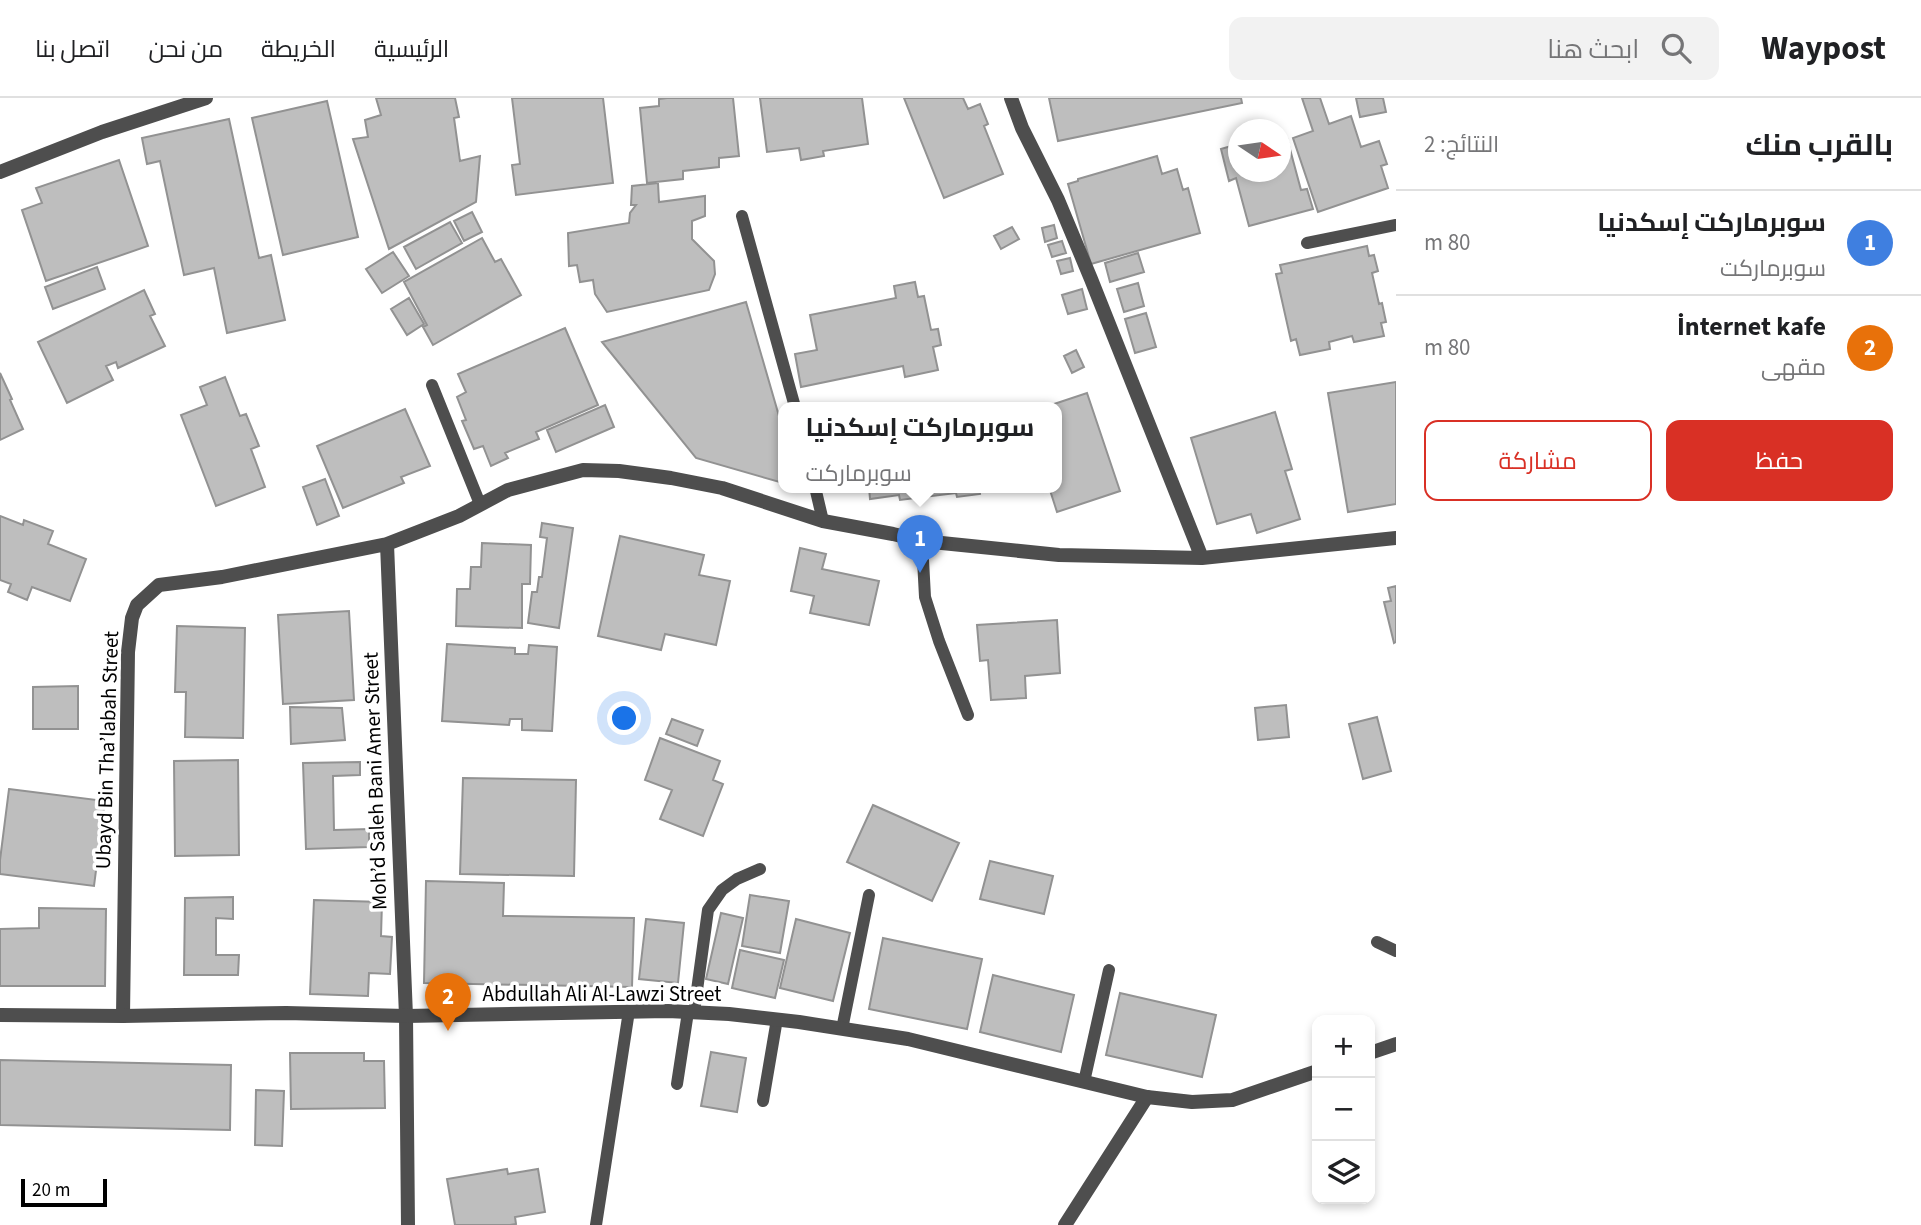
<!DOCTYPE html>
<html lang="ar">
<meta charset="utf-8">
<style>
body{margin:0;font-family:"Source Sans 3",Cairo,sans-serif;background:#f2f2f2;color:#202124;direction:rtl}
.controls{position:absolute;right:21px;bottom:21px;display:grid;overflow:hidden;border-radius:14px;box-shadow:0 4px 10px #0003}
.controls button{width:63px;height:63px;display:grid;place-items:center;padding:0;border:0;border-bottom:2px solid #e0e0e0;background:#fff;color:#202124;font:35px sans-serif}
.compass{position:absolute;left:1228px;top:21px;width:63px;height:63px;border-radius:50%;background:#fff;box-shadow:0 4px 10px #0003;rotate:103deg}
.scale{position:absolute;left:21px;bottom:18px;width:86px;box-sizing:border-box;padding-left:7px;border:4px solid #000;border-top:0;font-size:19px;line-height:24px;white-space:nowrap;color:#000;-webkit-text-stroke:5px #fff;paint-order:stroke}
.you{position:absolute;left:625px;top:621px;width:24px;height:24px;margin:-18px;border:5px solid #fff;border-radius:50%;background:#1a73e8;box-shadow:0 0 0 10px #1a73e833}
.badge{display:grid;place-items:center;width:46px;height:46px;border-radius:50%;background:#d93025;color:#fff;font-size:23px;font-weight:700}
.pin{position:absolute;translate:-50% -58px;filter:drop-shadow(0 2px 4px #0008)}
.pin::after{content:'';position:absolute;top:37px;width:24px;height:21px;background:inherit;clip-path:polygon(0 0,100% 0,50% 100%)}
.popup{position:absolute;left:778px;top:304px;width:284px;height:91px;box-sizing:border-box;display:grid;place-content:center;border-radius:14px;background:#fff;filter:drop-shadow(0 2px 5px #0005);font-size:23px;white-space:nowrap;color:#757577}
.popup b{font-size:26px;color:#202124}
.popup::after{content:'';position:absolute;left:50%;top:100%;margin-left:-14px;border:14px solid transparent;border-top-color:#fff}
.list{margin:0;padding:0;list-style:none}
h2{display:flex;justify-content:space-between;align-items:center;height:91px;margin:0;padding:0 28px;font-size:30px}
h2 small{font-size:23px;font-weight:400;color:#757577}
.list li{display:grid;grid-template-columns:46px 1fr auto;gap:21px;align-items:center;box-sizing:border-box;height:105px;padding:0 28px;border-top:2px solid #e0e0e0}
.list b{display:block;font-size:26px;white-space:nowrap}
.list p{margin:0;font-size:23px;white-space:nowrap;color:#757577}
.list em{font-size:23px;font-style:normal;color:#757577}
.actions{display:flex;gap:14px;padding:21px 28px}
.actions a{flex:1;padding:16px 0;border:2px solid #d93025;border-radius:14px;text-align:center;font-size:24px;color:#d93025}
.actions .main{background:#d93025;color:#fff}
.icon{flex:none;width:38px;height:38px;fill:none;stroke:currentColor;stroke-width:2;stroke-linecap:round;stroke-linejoin:round}
.map{position:relative;flex:none;width:1396px;height:1127px;overflow:hidden;direction:ltr}
header{display:flex;align-items:center;gap:42px;box-sizing:border-box;height:98px;padding:0 35px;background:#fff;border-bottom:2px solid #e0e0e0}
header strong{font-size:33px}
nav{display:flex;gap:38px;margin-inline-start:auto;font-size:24px}
.search{width:490px;height:63px;background:#f2f2f2;display:flex;align-items:center;gap:18px;box-sizing:border-box;padding:0 24px;border-radius:14px;color:#757577;font-size:26px}
main{display:flex}
aside{flex:1;background:#fff}
.map>svg:first-child{display:block}
.building{fill:#bebebe;stroke:#929292;stroke-width:2}
.lines{fill:none;stroke-linecap:round;stroke-linejoin:round}
.service{stroke:#4e4e4e;stroke-width:12}
.minor{stroke:#4e4e4e;stroke-width:14}
.tertiary{stroke:#4e4e4e;stroke-width:14}
.labels{text-anchor:middle;stroke-width:7;stroke-linejoin:round;paint-order:stroke}
.street-label{font-size:21px;fill:#000;stroke:#fff}
</style>
<header>
<strong>Waypost</strong>
<div class="search"><svg class="icon" aria-label="search" viewBox="0 0 24 24"><circle cx="10" cy="10" r="6"/><path d="M15 15l6 6"/></svg>ابحث هنا</div>
<nav><a>الرئيسية</a><a>الخريطة</a><a>من نحن</a><a>اتصل بنا</a></nav>
</header>
<main>
<aside>
<h2>بالقرب منك<small>النتائج: 2</small></h2>
<ul class="list">
<li><span class="badge" style="background:#3f7fe0">1</span><div><b>سوبرماركت إسكدنيا</b><p>سوبرماركت</p></div><em>80 m</em></li>
<li><span class="badge" style="background:#e8710a">2</span><div><b>İnternet kafe</b><p>مقهى</p></div><em>80 m</em></li>
</ul>
<div class="actions"><a class="main">حفظ</a><a>مشاركة</a></div>
</aside>
<div class="map">
<svg width="1396" height="1127" viewBox="0 0 1396 1127">
<rect width="100%" height="100%" fill="#fff"/>
<path class="building" d="M376,0H455L459,19L454,20L460,63L480,58L476,104L389,151L353,41L368,39L365,22L381,17Z
M512,0H603L613,85L516,97L512,67L520,66Z
M667,0H733L739,58L719,60V69L683,73V81L647,85L640,10L659,8V1Z
M760,0H862L868,46L823,53L824,58L801,62L799,50L767,54Z
M904,0H963L968,11L980,6L988,26L984,28L1003,76L944,100Z
M1049,0H1241L1242,5L1058,43Z
M1302,0H1320L1329,26L1351,18L1361,49L1379,43L1387,66L1381,68L1388,90L1318,114L1293,40L1313,33Z
M1356,0H1383L1386,14L1360,19Z
M327,3L358,139L283,157L252,20Z
M229,21L259,160L271,157L285,222L227,235L214,170L184,177L160,63L147,66L142,40Z
M1287,40L1301,92L1307,91L1313,111L1249,128L1236,80L1229,83L1221,51L1238,46V74H1280V41Z
M1157,58L1162,76L1177,71L1183,92L1188,90L1200,135L1091,166L1068,86L1078,83V81Z
M119,62L148,148L46,183L22,112L42,105L36,90Z
M658,85L659,104L705,98V118L692,123V141L714,163L715,176L709,192L607,214L595,196L593,182L580,184L577,167L569,168L568,135L629,125L630,115L636,107H631L632,88Z
M472,114L482,134L464,143L454,123Z
M450,124L462,145L416,171L404,149Z
M1054,127L1057,140L1045,144L1042,130Z
M1012,129L1019,141L1001,151L994,138Z
M482,140L495,164L501,161L521,197L433,247L423,229L427,227L404,184Z
M1062,143L1066,155L1052,159L1048,147Z
M1367,148L1369,158L1374,157L1378,173L1372,175L1379,206L1382,205L1386,224L1381,225L1384,238L1354,244L1352,238L1329,244L1330,251L1300,257L1296,241L1291,243L1276,176L1282,175L1280,167Z
M393,154L409,178L382,195L366,171Z
M1138,155L1144,174L1110,184L1105,165Z
M1070,160L1073,173L1061,176L1057,163Z
M97,169L105,191L53,211L45,189Z
M915,184L918,199L924,198L931,232L938,231L941,247L933,249L938,272L905,279L903,268L801,289L795,256L817,252L810,217L896,200L894,188Z
M1138,185L1144,208L1124,214L1117,191Z
M1082,191L1087,211L1068,216L1062,197Z
M144,192L155,216L150,218L165,248L118,270L116,264L106,268L113,282L67,305L38,244Z
M409,200L424,226L407,237L391,211Z
M746,204L783,332V385L696,360L602,244Z
M1146,215L1156,249L1135,255L1125,221Z
M565,230L598,307L536,334L539,341L505,355L508,360L491,368L483,348L474,351L462,323L466,322L457,299L466,294L458,276Z
M1076,252L1084,269L1072,275L1064,258Z
M0,275L12,301L10,302L23,331L0,342Z
M225,279L240,318L246,316L259,348L251,351L265,389L216,408L181,317L207,307L200,289Z
M1396,284V406L1348,414L1328,295Z
M1087,295L1120,393L1057,414L1049,389H1056V309H1045Z
M605,307L614,329L556,354L547,332Z
M405,311L430,368L401,379L404,385L343,410L317,348Z
M1275,314L1292,371L1285,373L1300,421L1257,435L1251,416L1217,426L1191,340Z
M325,381L339,418L317,427L303,389Z
M869,389H979L980,396L957,399L956,395L900,402L899,397L870,401Z
M0,418L23,427L24,422L53,433L48,446L86,461L70,503L32,489L27,502L8,494L11,486L0,482Z
M542,425L573,430L559,530L528,525L532,494H537L539,479H542L547,440L540,439Z
M620,438L704,457L699,477L730,483L716,547L665,536L661,552L598,538Z
M482,445L531,447L530,486H522V530L456,528L457,491H470L471,469H481Z
M800,450L826,456L822,471L879,483L869,527L810,515L814,498L791,493Z
M1396,488V544L1394,545L1384,504L1391,503L1388,490Z
M349,513L354,602L283,606L278,517Z
M1057,522L1060,575L1025,578L1026,600L991,602L988,562L980,563L977,527Z
M177,528L245,530L243,640L185,639L186,594H175Z
M447,546L515,550V556H528L529,547L557,549L552,633L522,632V621H510L509,627L442,623Z
M78,588V631H33V589Z
M1286,607L1289,639L1258,642L1255,610Z
M290,609L342,610L345,642L291,646Z
M1377,619L1391,673L1363,681L1349,626Z
M672,621L703,632L697,648L666,636Z
M660,640L720,663L713,682L723,686L703,738L660,721L672,692L645,682Z
M238,662L239,757L175,758L174,663Z
M360,664V677L333,678L334,732L369,731V749L306,751L303,665Z
M463,680L576,682L574,778L460,776Z
M9,691L105,703L94,788L0,776V762Z
M873,707L959,745L932,803L847,764Z
M990,763L1053,778L1044,816L980,801Z
M426,783L504,785L503,818L634,820L632,889L424,885Z
M750,797L789,803L780,855L742,848Z
M233,799V821L216,820V857H239L238,877H184L185,800Z
M314,802L382,804L381,838L392,839L390,876L369,875L368,898L310,896Z
M39,810L106,811L105,888H0V831L39,830Z
M721,815L743,820L728,886L706,881Z
M646,821L684,825L678,885L639,881Z
M796,821L850,835L833,903L780,890Z
M883,840L982,861L967,931L869,911Z
M740,852L784,862L775,900L732,890Z
M993,877L1074,897L1061,954L980,934Z
M1120,895L1216,917L1202,979L1106,957Z
M711,954L746,960L737,1014L701,1008Z
M290,955H364V963H384L385,1010L291,1011Z
M0,962L231,967L230,1032L0,1027Z
M256,992L284,993L282,1048L255,1047Z
M507,1071L508,1076L538,1071L545,1114L515,1119L516,1126L510,1127H455L447,1081Z"/>
<g class="lines">
<path class="service" d="M742,118L795,309
M1307,145L1396,127
M432,287L480,406
M815,389L823,423
M922,443L925,499L939,543L968,617
M1377,844L1396,853
M694,914L708,812L722,792L737,781L760,771
M842,931L869,797
M1084,984L1109,872
M677,986L688,914
M763,1003L777,921
M596,1127L629,913"/>
<path class="minor" d="M1011,0L1022,30L1058,102L1091,181L1202,460
M0,74L102,34L206,0
M387,446L406,918L408,1127
M123,918L128,554L132,520L137,507L159,487L222,479L387,446L459,418L508,392L583,372L619,373L671,380L722,390L823,423L893,436L922,443L1059,457L1202,460L1396,440
M1065,1127L1147,999"/>
<path class="tertiary" d="M0,917L123,918L286,915L406,918L668,913L729,916L799,924L908,941L1147,999L1192,1004L1232,1002L1317,973
M1370,955L1396,946"/>
</g>
<g class="labels">
<g class="street-label">
<text transform="translate(107 652) rotate(-88)" y="7">Ubayd Bin Tha’labah Street</text>
<text transform="translate(375 683) rotate(-92)" y="7">Moh’d Saleh Bani Amer Street</text>
<text x="602" y="903">Abdullah Ali Al-Lawzi Street</text>
</g>
</g>
</svg>
<div class="controls">
<button>+</button>
<button>−</button>
<button><svg class="icon" aria-label="layers" viewBox="0 0 24 24"><path d="M12 4l9 5-9 5-9-5zM3 14l9 5 9-5"/></svg></button>
</div>
<svg class="compass" viewBox="-18 -18 36 36"><path d="M0-13l5 13h-10z" fill="#e53935"/><path d="M0 13l5-13h-10z" fill="#757577"/></svg>
<div class="scale">20 m</div>
<div class="you"></div>
<div class="pin badge" style="left:920px;top:475px;background:#3f7fe0">1</div>
<div class="popup"><b>سوبرماركت إسكدنيا</b>سوبرماركت</div>
<div class="pin badge" style="left:448px;top:933px;background:#e8710a">2</div>
</div>
</main>
